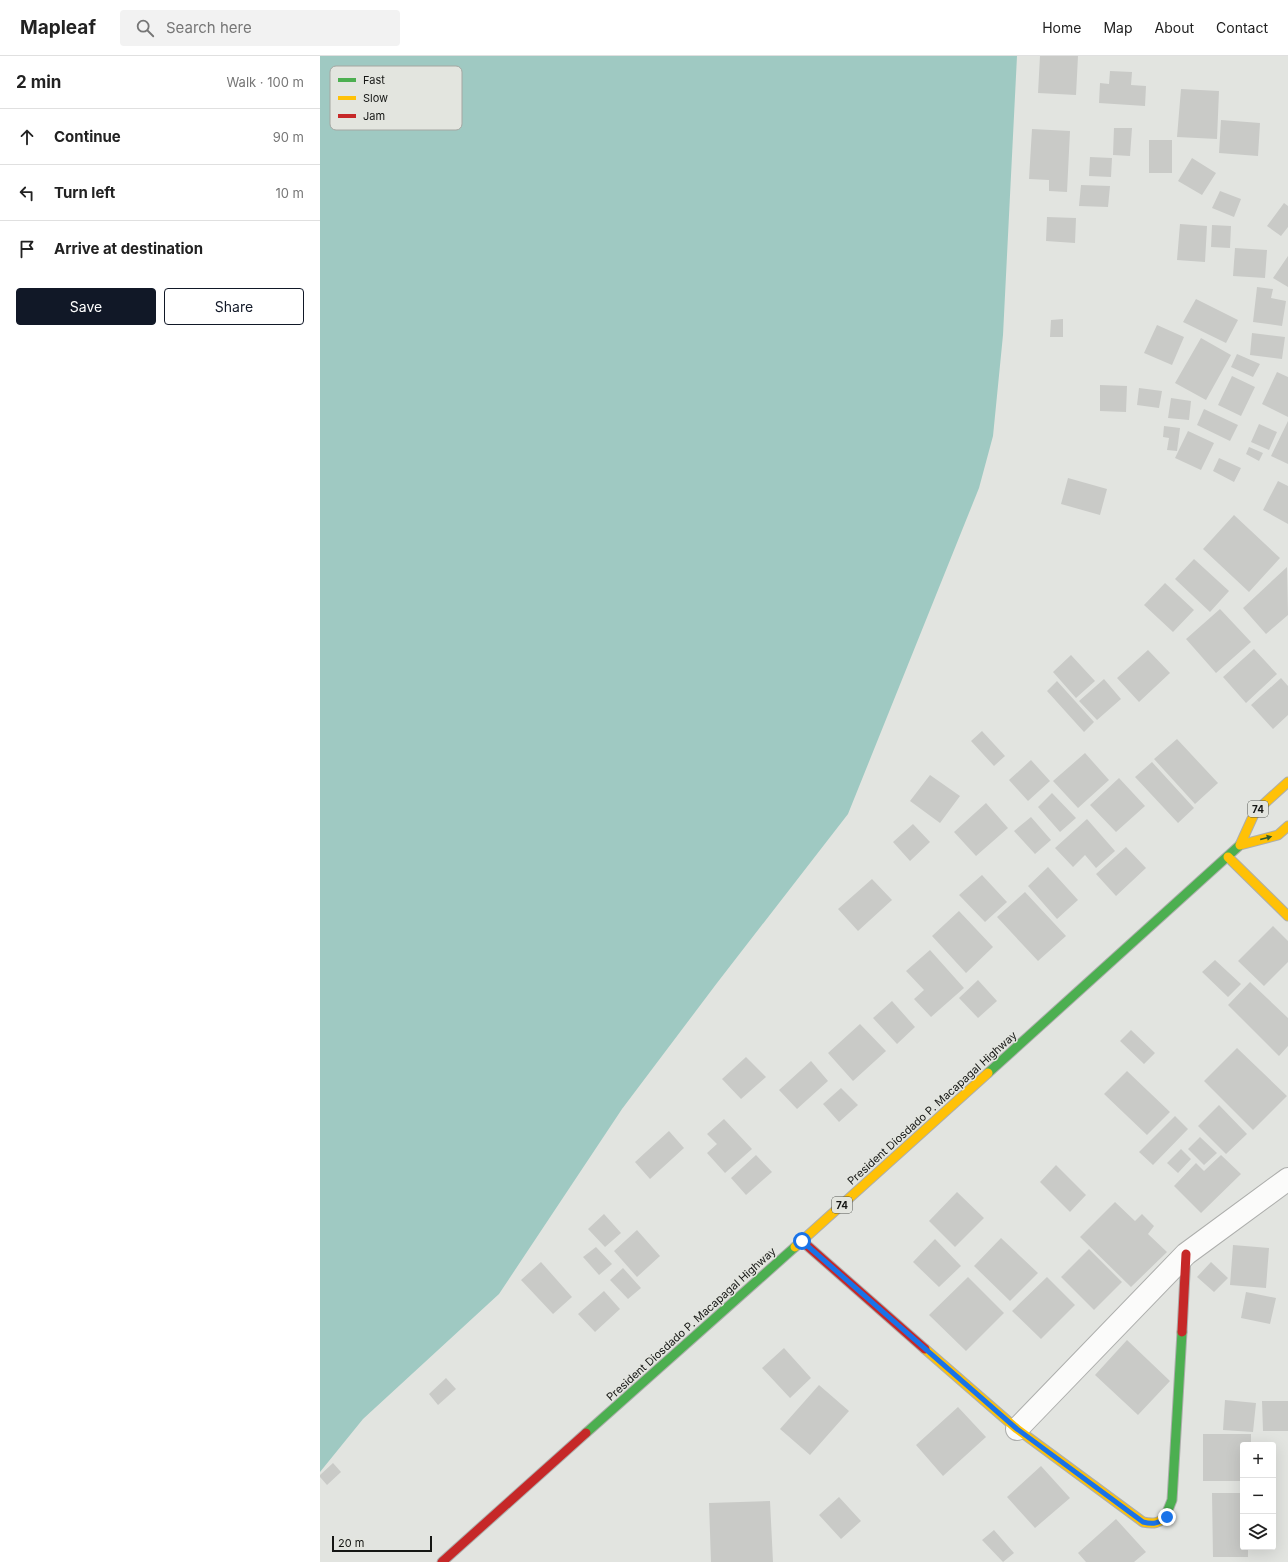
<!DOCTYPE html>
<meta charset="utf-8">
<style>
body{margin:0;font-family:Inter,sans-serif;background:#f2f2f2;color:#222}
.controls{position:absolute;right:12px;bottom:12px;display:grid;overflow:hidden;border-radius:4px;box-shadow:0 4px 16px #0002}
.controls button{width:36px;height:36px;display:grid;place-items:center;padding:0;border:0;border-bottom:1px solid #e0e0e0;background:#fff;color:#222;font:20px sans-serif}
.scale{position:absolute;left:12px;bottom:10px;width:100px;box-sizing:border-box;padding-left:4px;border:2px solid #151614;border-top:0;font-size:11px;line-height:14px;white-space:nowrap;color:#151614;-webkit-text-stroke:3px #e3e5df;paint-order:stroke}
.stop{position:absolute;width:12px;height:12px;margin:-9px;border:3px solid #1a73e8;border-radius:50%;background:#fff}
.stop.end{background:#1a73e8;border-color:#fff;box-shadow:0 1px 4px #0008}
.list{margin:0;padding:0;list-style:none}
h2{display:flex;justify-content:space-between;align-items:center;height:52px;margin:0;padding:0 16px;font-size:17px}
h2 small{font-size:13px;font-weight:400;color:#767676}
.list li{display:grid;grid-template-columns:26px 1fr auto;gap:12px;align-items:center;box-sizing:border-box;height:56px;padding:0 16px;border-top:1px solid #e0e0e0}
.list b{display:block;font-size:15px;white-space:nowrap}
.list em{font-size:13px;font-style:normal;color:#767676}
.actions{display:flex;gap:8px;padding:12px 16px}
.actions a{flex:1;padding:9px 0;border:1px solid #111827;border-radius:4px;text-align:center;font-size:14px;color:#111827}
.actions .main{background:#111827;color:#fff}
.icon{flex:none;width:22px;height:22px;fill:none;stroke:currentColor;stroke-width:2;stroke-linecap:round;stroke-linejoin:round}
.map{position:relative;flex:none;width:968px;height:1506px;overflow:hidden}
header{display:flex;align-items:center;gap:24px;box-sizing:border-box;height:56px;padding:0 20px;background:#fff;border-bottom:1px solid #e0e0e0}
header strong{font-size:19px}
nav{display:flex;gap:22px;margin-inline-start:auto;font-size:14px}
.search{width:280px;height:36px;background:#f2f2f2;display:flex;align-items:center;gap:10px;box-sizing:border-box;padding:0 14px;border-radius:4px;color:#767676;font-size:15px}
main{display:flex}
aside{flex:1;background:#fff}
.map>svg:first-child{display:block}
.water{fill:#9fc9c2}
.building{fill:#c9cac7}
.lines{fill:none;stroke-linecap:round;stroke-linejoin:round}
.street-casing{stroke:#adaeac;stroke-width:24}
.fast-casing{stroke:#adaeac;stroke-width:11}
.slow-casing{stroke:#adaeac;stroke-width:11}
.jam-casing{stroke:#adaeac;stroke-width:11}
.street{stroke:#fbfbfa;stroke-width:22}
.fast{stroke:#4caf50;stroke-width:9}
.slow{stroke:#ffc107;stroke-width:9}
.jam{stroke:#c62828;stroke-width:9}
.oneway{fill:#2e5b2f}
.route{stroke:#1a73e8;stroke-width:5}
.labels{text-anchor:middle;stroke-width:3;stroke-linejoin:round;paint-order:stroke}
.shield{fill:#e3e5df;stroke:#535451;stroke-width:1}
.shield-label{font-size:10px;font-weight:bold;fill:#151614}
.street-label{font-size:11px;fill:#151614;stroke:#e3e5df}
.key{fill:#e3e5df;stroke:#a5a7a2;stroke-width:1}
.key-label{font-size:11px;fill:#151614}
</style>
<header>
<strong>Mapleaf</strong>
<div class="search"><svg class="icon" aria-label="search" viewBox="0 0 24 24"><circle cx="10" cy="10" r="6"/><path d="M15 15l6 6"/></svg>Search here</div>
<nav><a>Home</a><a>Map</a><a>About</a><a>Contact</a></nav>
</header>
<main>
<aside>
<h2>2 min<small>Walk · 100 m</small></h2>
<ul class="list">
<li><svg class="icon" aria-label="ahead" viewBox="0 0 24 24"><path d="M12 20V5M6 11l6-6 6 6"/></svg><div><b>Continue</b></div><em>90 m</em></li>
<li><svg class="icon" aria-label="left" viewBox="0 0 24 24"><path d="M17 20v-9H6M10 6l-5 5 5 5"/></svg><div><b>Turn left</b></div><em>10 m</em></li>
<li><svg class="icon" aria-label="arrive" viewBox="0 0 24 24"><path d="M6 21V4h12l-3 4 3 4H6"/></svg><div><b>Arrive at destination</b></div></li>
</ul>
<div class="actions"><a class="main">Save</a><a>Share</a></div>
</aside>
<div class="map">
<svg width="968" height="1506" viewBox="0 0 968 1506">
<rect width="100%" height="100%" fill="#e2e4e0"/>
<path class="water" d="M0,0H697L683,279L673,380L659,432L528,758L397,927L302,1053L179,1238L43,1363L0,1416Z"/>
<path class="building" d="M720,0H758L756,39L718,37Z
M790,15L812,16L811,29L826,30L825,50L779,47L780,27L789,28Z
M861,33L899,35L897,83L857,81Z
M901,64L940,67L938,100L899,97Z
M794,72H812L810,100L793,99Z
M712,73L750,75L747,136L729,135V124L709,123Z
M829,84H852V117H829Z
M770,101L792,102L791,121L769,120Z
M872,102L896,117L882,139L858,125Z
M761,129L790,130L788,151L759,150Z
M900,135L921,143L914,161L892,152Z
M964,147L968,150V171L961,180L947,170Z
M727,161L756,162L755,187L726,185Z
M860,168L887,170L885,206L857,204Z
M892,169L911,170L910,192L891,191Z
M915,192L947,194L945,222L913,220Z
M968,200V231L953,222Z
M937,231L953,233L951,242L966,245L962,270L933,266Z
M876,243L918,264L906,287L863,266Z
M743,263V281H730L731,264Z
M837,269L864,281L852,309L824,297Z
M932,277L965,281L962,303L930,299Z
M881,282L911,299L886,344L855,327Z
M917,298L940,308L933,321L911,311Z
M957,316L968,321V361L942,348Z
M912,320L935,331L921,360L898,349Z
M780,329L807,330L806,356L780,355Z
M819,332L842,335L839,352L817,349Z
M851,342L871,345L869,364L848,362Z
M884,353L918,369L910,385L877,369Z
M968,365V408L951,400Z
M939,368L957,376L949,394L931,386Z
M844,370L860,372L857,395L847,394L849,382L843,381Z
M868,375L894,387L881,414L855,402Z
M929,391L943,397L939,405L926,398Z
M899,402L921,412L914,426L893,415Z
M748,422L787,433L780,459L741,448Z
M958,425L968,430V468L943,454Z
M914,459L960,502L929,536L883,493Z
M874,503L909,535L890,556L855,523Z
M967,511L968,559L946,578L923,552Z
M845,527L874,554L853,576L824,549Z
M900,553L931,586L896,617L866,583Z
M934,593L957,618L926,647L903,621Z
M828,594L850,617L819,646L797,622Z
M751,599L775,625L756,642L733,616Z
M961,622L968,630V659L953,673L931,649Z
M784,623L801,643L777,664L759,645Z
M737,625L774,666L764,676L727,635Z
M662,675L685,700L674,710L651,685Z
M857,683L898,727L875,748L834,703Z
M765,697L789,724L758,752L733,725Z
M711,704L730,725L708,745L689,724Z
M832,706L874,752L858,767L815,721Z
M610,719L640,740L620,767L590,745Z
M799,722L825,750L796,776L770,749Z
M732,737L756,762L740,776L718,751Z
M666,747L688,772L656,800L634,776Z
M711,761L731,784L715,798L694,775Z
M767,763L795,795L776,812L765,799L753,811L735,792Z
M593,768L610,786L590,805L573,786Z
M806,791L826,812L796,840L776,818Z
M728,811L758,844L737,863L708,830Z
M662,819L687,846L665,866L639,839Z
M552,823L572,844L538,875L518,853Z
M705,836L746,880L718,905L677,861Z
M639,855L673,891L646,917L612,880Z
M953,870L968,885V906L944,930L918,905Z
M610,894L644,932L611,961L594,943L604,934L586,915Z
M895,904L921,928L908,941L882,916Z
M658,924L677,945L658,962L639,942Z
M930,926L968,962V990L959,1000L908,949Z
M572,945L595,971L577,988L553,962Z
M540,968L566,995L533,1025L508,997Z
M811,974L835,997L824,1008L800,985Z
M917,992L967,1040L933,1074L884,1025Z
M426,1001L446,1021L421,1043L402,1023Z
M491,1005L508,1025L477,1053L459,1034Z
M807,1015L850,1056L827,1079L784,1038Z
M521,1032L538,1049L519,1066L503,1048Z
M899,1049L927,1078L906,1098L878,1070Z
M855,1060L868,1073L833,1109L819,1096Z
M404,1063L432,1093L405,1117L387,1097L397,1088L387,1078Z
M349,1075L364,1092L330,1123L315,1106Z
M880,1081L897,1097L884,1109L868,1093Z
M861,1093L871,1103L858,1117L847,1107Z
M436,1099L452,1116L426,1139L411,1122Z
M901,1099L921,1118L881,1157L854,1130L876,1107L884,1115Z
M736,1109L766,1139L750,1156L720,1126Z
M637,1136L664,1162L635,1191L609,1165Z
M795,1146L815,1165L822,1158L834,1170L828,1178L847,1196L811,1231L760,1181Z
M284,1158L301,1177L285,1191L268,1173Z
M317,1174L340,1200L317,1221L294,1195Z
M681,1182L718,1217L690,1245L654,1210Z
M615,1183L641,1210L619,1231L593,1206Z
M913,1189L949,1192L946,1232L910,1229Z
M276,1191L292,1208L279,1219L263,1201Z
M769,1193L802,1226L774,1254L741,1221Z
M221,1206L252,1241L233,1258L201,1224Z
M891,1206L908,1222L894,1236L877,1221Z
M303,1212L321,1232L308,1243L290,1224Z
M648,1221L684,1257L646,1295L609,1259Z
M727,1221L755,1249L721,1283L692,1255Z
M284,1235L300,1253L275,1276L258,1258Z
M926,1236L956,1242L950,1268L921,1262Z
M807,1284L850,1325L818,1359L775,1319Z
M464,1292L491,1322L470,1342L442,1312Z
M126,1322L136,1333L118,1349L109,1338Z
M499,1329L529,1355L490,1399L460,1373Z
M905,1344L936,1347L933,1376L903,1374Z
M942,1345H968V1375H943Z
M638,1351L666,1381L623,1420L596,1389Z
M883,1378H931V1389H923V1425H883Z
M13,1407L21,1416L7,1429L0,1421V1419Z
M721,1410L750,1442L715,1472L687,1441Z
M892,1437H923V1491H928V1501H893Z
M519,1441L541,1465L521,1483L499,1459Z
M450,1445L453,1506H391L389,1447Z
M796,1463L826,1496L814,1506H766L758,1497Z
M674,1474L694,1497L683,1506L662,1484Z"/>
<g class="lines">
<g class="street-casing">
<path id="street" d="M697,1373L866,1198L968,1123"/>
</g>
<g class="fast-casing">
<path id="fast" d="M668,1017L920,789
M266,1377L475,1191
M846,1459L852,1444L862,1276"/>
</g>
<g class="slow-casing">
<path id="slow" d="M920,789L958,779L968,770
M920,789L935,756L968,726
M908,801L968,860
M475,1191L668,1017
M605,1293L697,1373L823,1466C833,1468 840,1468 846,1459"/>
</g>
<g class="jam-casing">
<path id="jam" d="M482,1185L605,1293
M862,1276L866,1198
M122,1506L266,1377"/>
</g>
<use href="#street" class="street"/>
<use href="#fast" class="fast"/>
<use href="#slow" class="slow"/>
<use href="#jam" class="jam"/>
</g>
<defs><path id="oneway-solid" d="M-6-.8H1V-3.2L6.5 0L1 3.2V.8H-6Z"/></defs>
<use class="oneway" href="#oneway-solid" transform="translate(946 782) rotate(-15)"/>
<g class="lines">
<path class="route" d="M482,1185L697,1373L823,1466C834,1469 838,1467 847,1461"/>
</g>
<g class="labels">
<g class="shield">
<rect x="928" y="745" width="20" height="16" rx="3"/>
<rect x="512" y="1141" width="20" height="16" rx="3"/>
</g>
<g class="shield-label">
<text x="938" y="757">74</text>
<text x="522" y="1153">74</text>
</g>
<g class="street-label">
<text transform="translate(612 1052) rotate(-42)" y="4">President Diosdado P. Macapagal Highway</text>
<text transform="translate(371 1268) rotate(-42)" y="4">President Diosdado P. Macapagal Highway</text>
</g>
</g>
<rect x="10" y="10" width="132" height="64" rx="6" class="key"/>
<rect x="18" y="22" width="18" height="4" fill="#4caf50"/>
<rect x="18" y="40" width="18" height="4" fill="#ffc107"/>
<rect x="18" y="58" width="18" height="4" fill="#c62828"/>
<g class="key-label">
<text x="43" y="28">Fast</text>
<text x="43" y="46">Slow</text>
<text x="43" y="64">Jam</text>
</g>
</svg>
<div class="controls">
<button>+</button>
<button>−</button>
<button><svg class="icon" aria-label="layers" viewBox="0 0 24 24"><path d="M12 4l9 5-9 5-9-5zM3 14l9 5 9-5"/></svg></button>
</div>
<div class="scale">20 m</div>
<div class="stop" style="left:482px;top:1185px"></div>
<div class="stop end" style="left:847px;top:1461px"></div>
</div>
</main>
